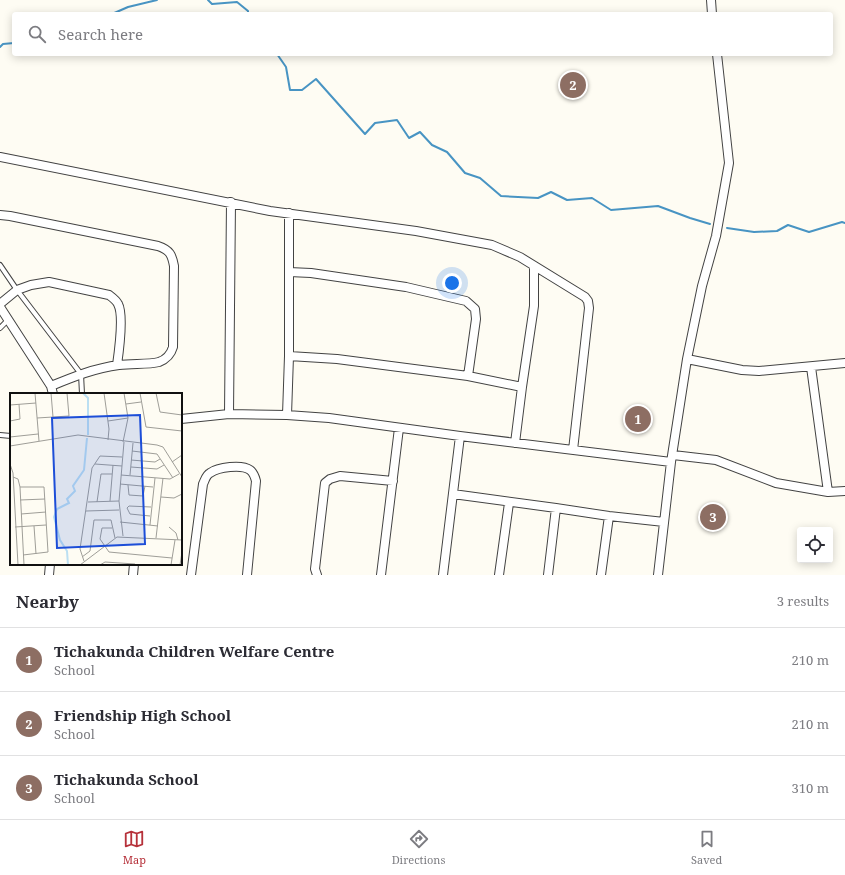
<!DOCTYPE html>
<style>
body{margin:0;font-family:"Noto Serif",serif;background:#f2f2f3;color:#2b2b33}
.controls{position:absolute;right:12px;bottom:12px;display:grid;overflow:hidden;border-radius:4px;box-shadow:0 2px 10px #0003}
.controls button{width:36px;height:36px;display:grid;place-items:center;padding:0;border:0;border-bottom:1px solid #e1e1e2;background:#fff;color:#2b2b33;font:20px sans-serif}
.you{position:absolute;left:452px;top:283px;width:14px;height:14px;margin:-10px;border:3px solid #fff;border-radius:50%;background:#1a73e8;box-shadow:0 0 0 6px #1a73e833}
.badge{display:grid;place-items:center;width:26px;height:26px;border-radius:50%;background:#b6313a;color:#fff;font-size:13px;font-weight:700}
.pin{position:absolute;translate:-50% -50%;border:2px solid #fff;box-shadow:0 1px 4px #0006}
.list{margin:0;padding:0;list-style:none}
h2{display:flex;justify-content:space-between;align-items:center;height:52px;margin:0;padding:0 16px;font-size:17px}
h2 small{font-size:13px;font-weight:400;color:#7c7c81}
.list li{display:grid;grid-template-columns:26px 1fr auto;gap:12px;align-items:center;box-sizing:border-box;height:64px;padding:0 16px;border-top:1px solid #e1e1e2}
.list b{display:block;font-size:15px;white-space:nowrap}
.list p{margin:0;font-size:13px;white-space:nowrap;color:#7c7c81}
.list em{font-size:13px;font-style:normal;color:#7c7c81}
.icon{flex:none;width:22px;height:22px;fill:none;stroke:currentColor;stroke-width:2;stroke-linecap:round;stroke-linejoin:round}
.map{position:relative;flex:none;width:845px;height:575px;overflow:hidden}
.search{position:absolute;background:#fff;box-shadow:0 2px 10px #0003;left:12px;right:12px;top:12px;height:44px;display:flex;align-items:center;gap:10px;box-sizing:border-box;padding:0 14px;border-radius:4px;color:#7c7c81;font-size:15px}
.sheet{height:244px;background:#fff}
nav{display:flex;justify-content:space-around;align-items:center;box-sizing:border-box;height:56px;border-top:1px solid #e1e1e2;background:#fff;font-size:11px;color:#7c7c81}
nav a{display:grid;justify-items:center;gap:2px}
nav .on{color:#b6313a}
.map>svg:first-child{display:block}
.lines{fill:none;stroke-linecap:round;stroke-linejoin:round}
.stream{stroke:#4894c3;stroke-width:2}
.service-casing{stroke:#434343;stroke-width:6}
.minor-casing{stroke:#434343;stroke-width:10}
.service{stroke:#fff;stroke-width:4}
.minor{stroke:#fff;stroke-width:8}
.inset-river{fill:none;stroke:#bbdff2;stroke-width:2}
.inset-road{fill:none;stroke:#9f9e98;stroke-width:1}
.view{fill:#1d4ed8;fill-opacity:0.15;stroke:#1d4ed8;stroke-width:2}
.inset-edge{fill:none;stroke:#101010;stroke-width:2}
</style>
<div class="map">
<svg width="845" height="575" viewBox="0 0 845 575">
<rect width="100%" height="100%" fill="#fefcf3"/>
<g class="lines">
<path class="stream" d="M208,0L212,4L237,2L248,11V14
M112,14L128,7L157,0
M0,47L3,44L14,43
M277,54L286,67L290,90H302L316,79L365,134L375,123L397,120L409,138L420,132L432,145L447,152L465,173L480,178L501,196L538,198L551,192L567,200L592,198L611,210L658,206L690,218L710,224
M727,228L754,232L777,231L788,225L809,232L842,222L845,223"/>
<g class="service-casing">
<path id="service" d="M0,265L17,290L81,374L82,394
M0,328L8,320
M0,435L11,436"/>
</g>
<g class="minor-casing">
<path id="minor" d="M711,0L712,14
M0,157L270,211L416,231L492,245L520,257L585,297L588,301L589,308L573,450
M0,215L10,216L158,246C170,250 172,255 174,266L173,347C171,354 167,359 159,362C147,365 132,363 119,365C95,368 73,377 51,386
M289,272L311,273L406,287L466,301L475,309L476,319L468,376
M0,304L17,290L31,285L49,282L109,295C113,298 116,300 118,304C124,315 119,351 117,365
M0,307L51,386L53,394
M289,356L337,359L468,376L522,387
M687,359L742,370L759,371L845,363
M811,367L828,492L845,491
M229,414L231,202
M287,415L289,356V213
M181,419L229,414L287,415L329,418L460,436L671,462
M515,443L522,387L534,306V266
M673,455L716,460L776,483L828,492
M453,494L556,508L609,516L664,522
M49,575L50,564
M133,575L134,564
M191,575L203,484C205,480 206,475 210,473C218,467 242,464 250,470C254,473 255,477 256,481L247,575
M317,575L315,569L325,483L330,479L340,476L393,481
M381,575L399,428
M443,575L460,436
M499,575L509,503
M548,575L556,508
M601,575L609,516
M658,575L671,462L687,359L702,286L716,236L729,163L717,54"/>
</g>
<use href="#service" class="service"/>
<use href="#minor" class="minor"/>
</g>
<g transform="translate(10 393)">
<rect width="172" height="172" fill="#fefcf3"/>
<path class="inset-river" d="M73,0L78,5V42M58,172L57,158L50,147L44,124L47,116L59,110L57,106L65,98L63,93L74,77L77,45"/>
<path class="inset-road" d="M25,0L29,48M41,0L43,24M94,0L99,36L98,47M130,0L136,34L172,38M146,0L150,19L172,22M116,11L131,9M0,12L26,10M27,25L59,23L57,0M0,28L10,26L9,11M98,28L118,25L114,0M0,44L28,41M113,49L118,25M0,53L68,42L147,52L153,54L172,84M122,58L147,61L163,85M121,67L145,69L150,66M162,69L172,62M0,71L3,80L8,172M85,71L112,73M121,74L147,76L154,72M111,82L160,86L169,81M120,82L123,50M3,84L8,86L10,94L14,172M110,91L143,94M118,92L119,102L133,103L135,93M10,94H34L38,159L13,162M151,104L164,105L172,101M10,107L35,106M100,108L103,72M78,109L109,108M87,109L91,81H102M76,118L109,117M11,121L36,119M140,123L120,121L117,115L119,113L141,114M110,129L148,133M140,132L145,85M24,133L26,161M5,134L36,132M159,134L166,140L168,147M102,135H92L90,146L99,159L162,165M113,143L109,108L114,49M146,145L153,85M72,164L80,158L84,127H101L105,145M74,168L70,156L82,75L90,63L112,64M70,172L107,144L172,147M90,172L95,169L125,171M161,172L165,147M170,172L172,159"/>
<path class="view" d="M130,22L135,151L47,155L42,25Z"/>
<rect width="172" height="172" class="inset-edge"/>
</g>
</svg>
<div class="controls">
<button><svg class="icon" aria-label="locate" viewBox="0 0 24 24"><circle cx="12" cy="12" r="6"/><path d="M12 2v4M12 18v4M2 12h4M18 12h4"/></svg></button>
</div>
<div class="you"></div>
<div class="pin badge" style="left:638px;top:419px;background:#8d6e63">1</div>
<div class="pin badge" style="left:573px;top:85px;background:#8d6e63">2</div>
<div class="pin badge" style="left:713px;top:517px;background:#8d6e63">3</div>
<div class="search"><svg class="icon" aria-label="search" viewBox="0 0 24 24"><circle cx="10" cy="10" r="6"/><path d="M15 15l6 6"/></svg>Search here</div>
</div>
<section class="sheet">
<h2>Nearby<small>3 results</small></h2>
<ul class="list">
<li><span class="badge" style="background:#8d6e63">1</span><div><b>Tichakunda Children Welfare Centre</b><p>School</p></div><em>210 m</em></li>
<li><span class="badge" style="background:#8d6e63">2</span><div><b>Friendship High School</b><p>School</p></div><em>210 m</em></li>
<li><span class="badge" style="background:#8d6e63">3</span><div><b>Tichakunda School</b><p>School</p></div><em>310 m</em></li>
</ul>
</section>
<nav>
<a class="on"><svg class="icon" aria-label="map" viewBox="0 0 24 24"><path d="M3 6l6-2 6 2 6-2v14l-6 2-6-2-6 2zM9 4v14M15 6v14"/></svg>Map</a>
<a><svg class="icon" aria-label="directions" viewBox="0 0 24 24"><path d="M12 3l9 9-9 9-9-9zM9 14v-3h6M13 9l2 2-2 2"/></svg>Directions</a>
<a><svg class="icon" aria-label="saved" viewBox="0 0 24 24"><path d="M7 4h10v16l-5-4-5 4z"/></svg>Saved</a>
</nav>
